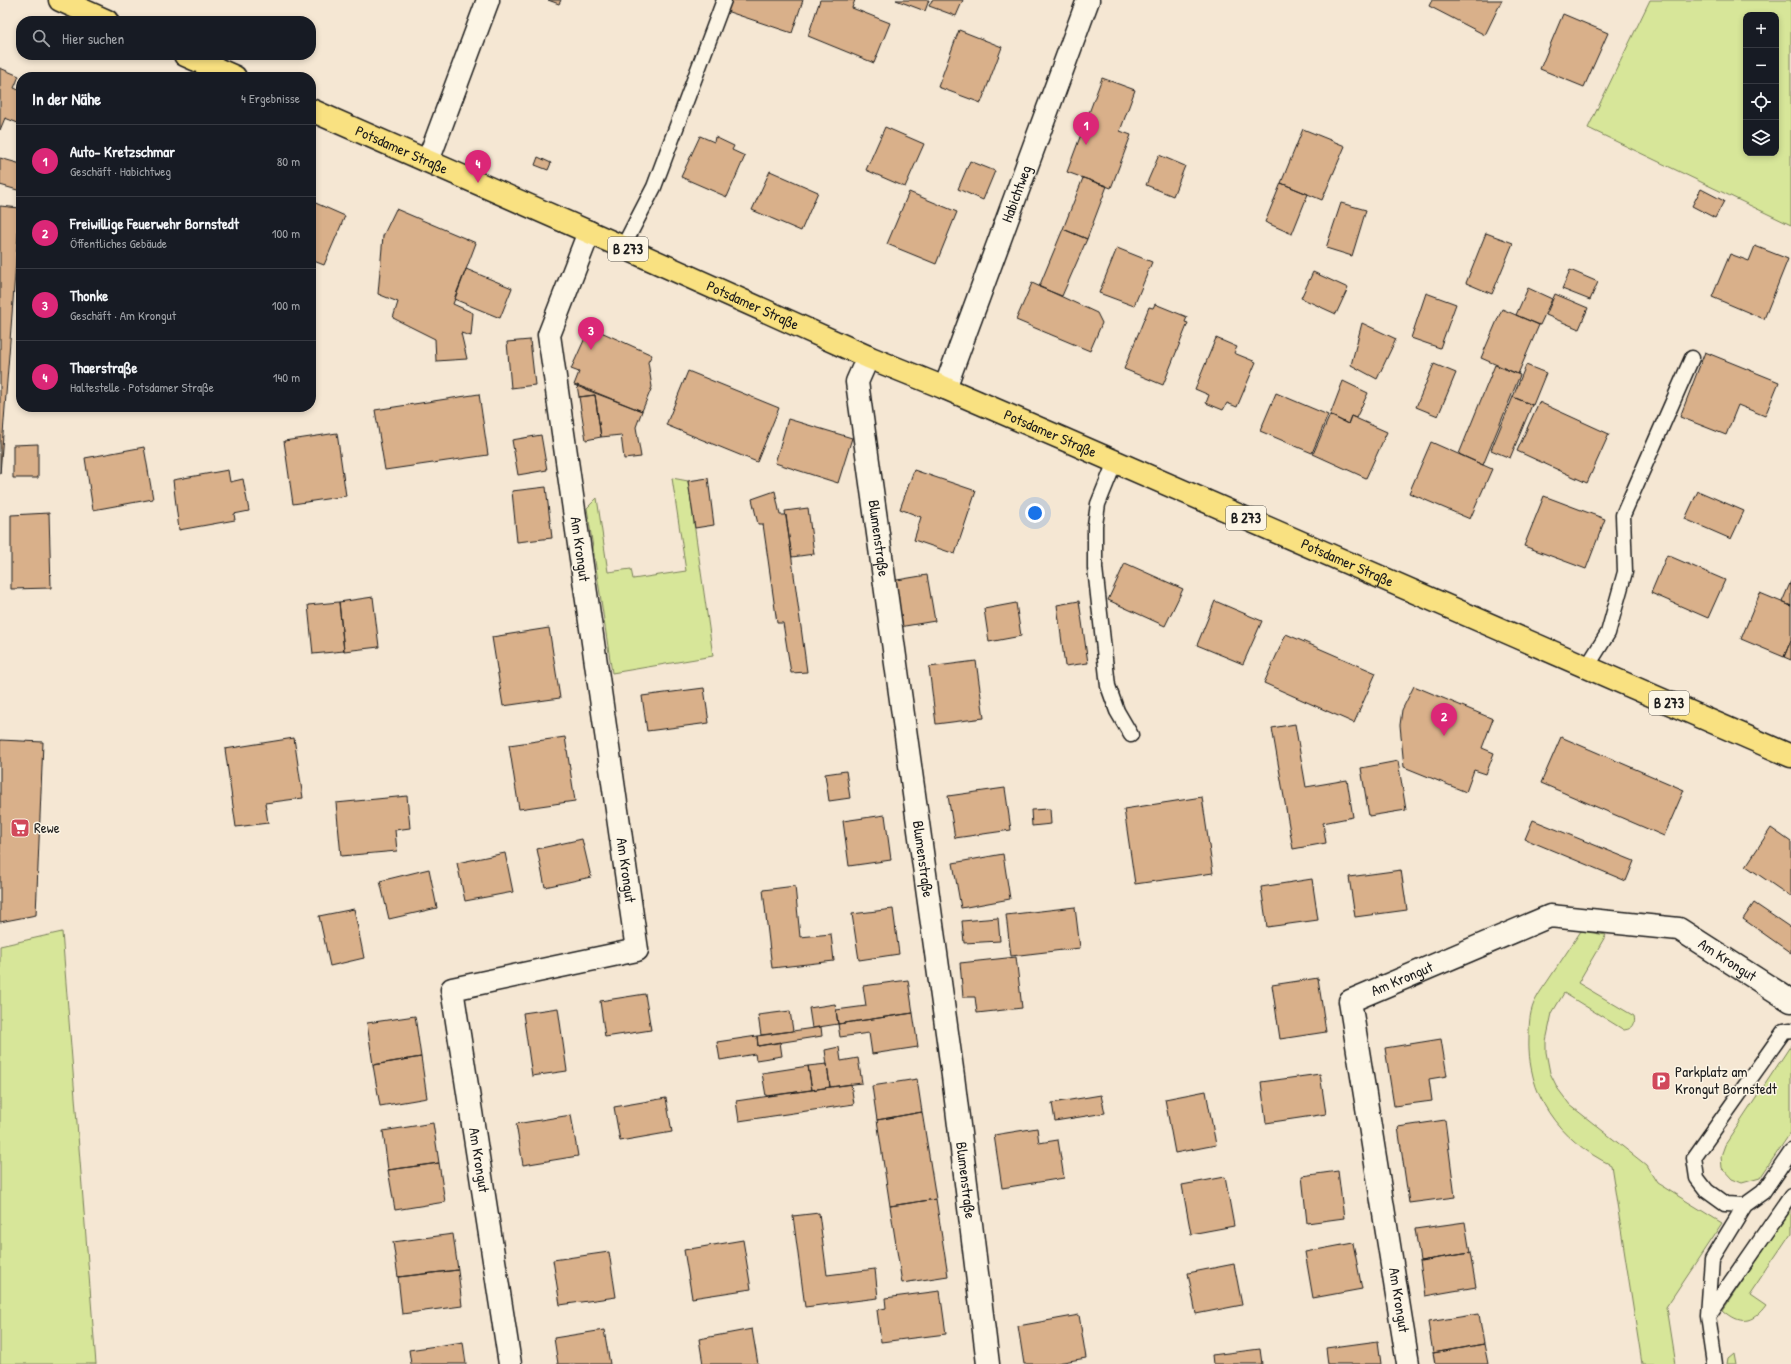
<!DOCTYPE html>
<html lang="de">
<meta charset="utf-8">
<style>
body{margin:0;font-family:"Patrick Hand",sans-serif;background:#242831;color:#f1f3f6}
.controls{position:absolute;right:12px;top:12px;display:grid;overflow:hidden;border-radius:8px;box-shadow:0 2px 6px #0003}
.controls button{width:36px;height:36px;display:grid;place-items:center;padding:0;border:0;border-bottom:1px solid #363941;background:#171b24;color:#f1f3f6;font:20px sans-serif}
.you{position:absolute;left:1035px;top:513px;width:14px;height:14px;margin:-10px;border:3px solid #fff;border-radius:50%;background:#1a73e8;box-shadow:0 0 0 6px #1a73e833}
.badge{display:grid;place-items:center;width:26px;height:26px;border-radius:50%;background:#db2777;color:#fff;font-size:13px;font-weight:700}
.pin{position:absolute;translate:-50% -33px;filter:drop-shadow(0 1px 2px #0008)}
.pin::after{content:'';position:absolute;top:21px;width:14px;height:12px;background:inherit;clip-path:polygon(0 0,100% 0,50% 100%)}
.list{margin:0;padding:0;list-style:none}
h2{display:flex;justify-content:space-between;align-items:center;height:52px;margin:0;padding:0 16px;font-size:17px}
h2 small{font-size:13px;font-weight:400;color:#9ea1a6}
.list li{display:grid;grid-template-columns:26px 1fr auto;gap:12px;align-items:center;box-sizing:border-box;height:72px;padding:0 16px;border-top:1px solid #363941}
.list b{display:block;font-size:15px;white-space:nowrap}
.list p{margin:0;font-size:13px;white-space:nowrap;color:#9ea1a6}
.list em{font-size:13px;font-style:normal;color:#9ea1a6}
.icon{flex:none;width:22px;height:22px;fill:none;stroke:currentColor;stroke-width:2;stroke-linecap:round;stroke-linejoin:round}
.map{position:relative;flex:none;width:1791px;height:1364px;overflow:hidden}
.search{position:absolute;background:#171b24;box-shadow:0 2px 6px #0003;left:16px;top:16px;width:300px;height:44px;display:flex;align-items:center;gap:10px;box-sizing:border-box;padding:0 14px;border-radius:16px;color:#9ea1a6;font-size:15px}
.panel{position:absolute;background:#171b24;box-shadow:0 2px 6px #0003;left:16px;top:72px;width:300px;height:340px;border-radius:16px}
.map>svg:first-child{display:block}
.green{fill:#d7e699;stroke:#7a815a;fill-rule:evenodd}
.building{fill:#d9b08a;stroke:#1c1c1c}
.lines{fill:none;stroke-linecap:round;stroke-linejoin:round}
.service-casing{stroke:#1c1c1c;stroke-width:17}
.minor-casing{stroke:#1c1c1c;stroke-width:25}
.primary-casing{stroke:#1c1c1c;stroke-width:25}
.service{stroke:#fcf5e5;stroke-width:14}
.minor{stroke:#fcf5e5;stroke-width:22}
.primary{stroke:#f9e181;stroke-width:22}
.labels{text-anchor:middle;stroke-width:3;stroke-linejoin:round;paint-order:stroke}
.shield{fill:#fcf5e5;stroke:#5f5d58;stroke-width:1}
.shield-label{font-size:14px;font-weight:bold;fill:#1c1c1c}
.street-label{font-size:15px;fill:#1c1c1c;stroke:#fcf5e5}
.poi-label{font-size:15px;fill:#1c1c1c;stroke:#fcf5e5;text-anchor:start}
</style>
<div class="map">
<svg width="1791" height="1364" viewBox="0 0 1791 1364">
<rect width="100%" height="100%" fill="#f5e7d3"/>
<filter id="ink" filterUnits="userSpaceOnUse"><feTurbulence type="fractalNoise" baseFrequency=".025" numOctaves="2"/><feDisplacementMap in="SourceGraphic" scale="8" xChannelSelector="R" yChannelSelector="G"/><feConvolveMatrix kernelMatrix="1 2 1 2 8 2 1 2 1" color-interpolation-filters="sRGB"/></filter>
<g filter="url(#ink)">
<path class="green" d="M1650,0H1791V225L1588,128ZM1746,15H1776V153H1746Z
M672,478L688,481L713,656L612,673L587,508L597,498L608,572L631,569L633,579L686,571Z
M1581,931L1606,935L1578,983L1634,1016C1636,1024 1633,1029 1624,1030L1564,993L1552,1013L1546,1041V1052L1550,1073L1558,1089L1570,1105L1646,1165L1657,1183L1722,1223L1666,1307L1675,1364H1642L1611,1165C1558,1139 1526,1095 1529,1035C1529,1023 1530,1009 1536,999C1540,991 1546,984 1551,976C1561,961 1571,946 1581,931Z
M62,932L96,1364H0V946Z
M1791,1045V1132L1760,1178L1742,1183L1732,1179L1722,1168L1721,1156L1725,1145Z
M1791,1208V1233L1749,1295L1765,1306C1752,1324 1740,1325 1723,1310Z
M1734,1353L1736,1364H1727L1728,1358Z"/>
<path class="building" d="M548,0H561L559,4Z
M730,0H803L792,33L726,11Z
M820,0H855L852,8L890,23L874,63L808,36Z
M896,0H929L925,11Z
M932,0H963L956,16L929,6Z
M1432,0H1502L1485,35L1429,6Z
M1563,14L1608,33L1584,87L1540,69Z
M959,30L1002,47L981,103L938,87Z
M0,68L19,76L14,88L21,91V115L18,123L5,118L0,130Z
M1102,78L1135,90L1120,131L1131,135L1111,188L1067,172Z
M885,127L924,144L905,187L866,170Z
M1303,129L1345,146L1322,200L1281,183Z
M700,136L714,142L715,137L734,146L732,150L745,156L727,197L681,177Z
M1159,155L1185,166L1173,196L1146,185Z
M538,157L551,163L548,170L535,165Z
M0,158L21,164V191L0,185Z
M970,161L995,171L983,200L958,189Z
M770,171L818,192L801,231L752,210Z
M1083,178L1107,186L1087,239L1063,229Z
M1281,183L1308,194L1292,234L1265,222Z
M1701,189L1724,201L1715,218L1692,206Z
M909,192L957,212L936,264L887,244Z
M311,201L345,216L324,265L311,260Z
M1341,203L1366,210L1352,256L1326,248Z
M0,206L20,208L0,474Z
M396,209L476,243L453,304L473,313L471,336L461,333L467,359L436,361L435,339L393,318L398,302L378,294L383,236Z
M1063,229L1087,239L1062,296L1039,287Z
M1486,233L1513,243L1492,294L1466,283Z
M1755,246L1788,259L1764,319L1712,297L1730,254L1749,261Z
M1117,248L1152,262L1134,306L1099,293Z
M466,269L512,288L500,318L454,299Z
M1570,270L1598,282L1590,300L1562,289Z
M1313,272L1348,288L1336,314L1301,298Z
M1032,283L1097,313L1102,323L1090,351L1016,320Z
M1528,288L1552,299L1540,325L1516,315Z
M1426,293L1456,304L1440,348L1411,338Z
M1555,294L1588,308L1579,329L1546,315Z
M1155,304L1187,317L1185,322L1188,323L1163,385L1124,369L1149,307L1153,308Z
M1502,309L1539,325L1518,374L1481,358Z
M1362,323L1396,339L1377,379L1351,365Z
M590,327L652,355L648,362L652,387L642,411L574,385L579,372L571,369Z
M1216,338L1237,347L1234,353L1256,362L1237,407L1227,403L1223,410L1206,403L1209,395L1195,389Z
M530,340L535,385L511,388L507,342Z
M1705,352L1779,382L1765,416L1738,405L1726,435L1680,417Z
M1434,364L1456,373L1438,416L1416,407Z
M1495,365L1520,375L1483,465L1459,454Z
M1526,365L1546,373L1533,405L1513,397Z
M688,371L779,408L757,462L666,425Z
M1343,381L1368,393L1356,418L1351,416L1348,424L1330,415Z
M577,385L642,411L636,427L641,457L624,459L621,435L601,437L595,395L579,397Z
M1276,393L1328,415L1312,453L1260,431Z
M479,394L488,455L385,470L375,410Z
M595,395L601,437L586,440L579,397Z
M1513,397L1532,405L1510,458L1491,450Z
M1539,402L1609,434L1587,483L1517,451Z
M1330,415L1348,424L1351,416L1387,432L1366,478L1313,454Z
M788,419L852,438L838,483L775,463Z
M337,433L346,496L293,504L284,441Z
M541,435L547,470L518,475L512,440Z
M1431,442L1492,469L1470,519L1409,493Z
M38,444V478H13V445Z
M144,447L153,499L93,510L85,458Z
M228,470L230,482L243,479L249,511L234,514L235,520L179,530L173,480Z
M914,470L976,491L955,554L914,540L921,517L900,509Z
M708,478L714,525L695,528L688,481Z
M546,487L552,538L517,542L512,491Z
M775,491L780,515H786L807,672L791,673L783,623H777L763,524H758L752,499Z
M1698,491L1744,511L1731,539L1685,519Z
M1544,496L1605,519L1586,569L1524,546Z
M808,508L814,554L792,557L785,511Z
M49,513L51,588L11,589V515Z
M1667,555L1725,580L1708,618L1651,593Z
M1125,563L1183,589L1165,626L1108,600Z
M927,575L935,621L899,627L891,581Z
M1791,581V606L1782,602Z
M1760,593L1791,606V640L1784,657L1741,639Z
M373,597L379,647L344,651L339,602Z
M1079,601L1088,663L1065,666L1057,605Z
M1215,601L1262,621L1243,664L1197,645Z
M339,602L344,651L313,654L308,605Z
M1016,603L1021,636L989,642L984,609Z
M549,628L560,698L503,706L492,637Z
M1286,634L1376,673L1354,723L1264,683Z
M1791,640V660L1784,657Z
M976,661L984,718L936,724L929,667Z
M1414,686L1493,719L1482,748L1494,753L1486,774L1474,770L1466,792L1404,767L1400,725L1402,710Z
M704,688L709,723L647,731L642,696Z
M1295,724L1306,787L1347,780L1353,817L1323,823L1326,843L1293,849L1272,728Z
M565,737L575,801L519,809L509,745Z
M1561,737L1684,790L1664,836L1541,783Z
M294,738L303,798L265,803L268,823L236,827L225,749Z
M0,740L43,742L36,915L0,922Z
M1398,761L1406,810L1369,816L1361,768Z
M846,771L850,798L829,801L825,774Z
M1005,788L1011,830L955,838L948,796Z
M407,796L410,828L395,830L397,851L341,856L336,803Z
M1202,797L1213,873L1135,884L1124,809Z
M1050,809L1051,824L1032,826L1031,810Z
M885,815L891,860L849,866L843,821Z
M1533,820L1634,861L1626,881L1525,839Z
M1771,828L1791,842V897L1746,866Z
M582,839L591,877L545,887L537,849Z
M505,853L513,892L465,901L457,863Z
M1003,854L1010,899L961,908L953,863Z
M429,869L437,908L389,919L380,881Z
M1401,870L1407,910L1355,917L1349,877Z
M1312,879L1318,920L1267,927L1261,887Z
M795,886L800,937L831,934L834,961L772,968L763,890Z
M1754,903L1791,928V953L1743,919Z
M1075,907L1080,948L1011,956L1006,915Z
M354,909L364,958L330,966L319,916Z
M893,909L899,954L859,960L852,914Z
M998,918L1000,941L964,943L962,921Z
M1016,957L1022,1008L977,1013L975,997H963L960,963Z
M1318,978L1326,1032L1280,1039L1272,985Z
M908,980L913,1013L838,1024L836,1010L866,1006L863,986Z
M645,994L651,1030L605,1037L600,1001Z
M835,1004L838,1024L812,1028L809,1008Z
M558,1008L567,1071L532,1076L523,1013Z
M790,1011L793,1031L761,1035L758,1015Z
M913,1013L918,1047L872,1054L869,1033L840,1037L838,1024Z
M415,1016L421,1057L373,1065L367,1023Z
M821,1027L822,1036L758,1046L757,1036Z
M757,1036L758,1046L780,1042L782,1056L756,1060L755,1054L720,1060L717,1042Z
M1441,1039L1447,1076L1429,1079L1432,1101L1394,1106L1385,1048Z
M839,1047L841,1061L858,1058L862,1083L830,1087L825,1050Z
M421,1057L427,1098L380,1106L373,1065Z
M827,1064L830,1087L812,1090L808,1066Z
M808,1066L812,1090L766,1096L762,1073Z
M1320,1074L1326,1114L1266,1123L1261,1082Z
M917,1079L922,1112L877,1120L872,1086Z
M851,1084L854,1104L739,1121L736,1101Z
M1206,1091L1216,1145L1175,1153L1165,1099Z
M1101,1095L1105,1113L1055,1121L1052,1103Z
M666,1098L672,1132L620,1141L614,1107Z
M922,1112L936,1199L890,1206L877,1120Z
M571,1115L578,1156L523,1165L516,1124Z
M1445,1120L1455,1197L1409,1203L1398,1127Z
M433,1123L439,1163L388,1170L383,1131Z
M1037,1128L1039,1143L1058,1140L1064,1178L1002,1188L994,1135Z
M439,1163L445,1202L395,1210L388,1170Z
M1338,1171L1344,1218L1307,1223L1302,1176Z
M1225,1177L1234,1226L1191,1234L1182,1185Z
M936,1199L948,1276L902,1283L890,1206Z
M819,1213L827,1275L875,1269L878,1298L805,1307L793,1216Z
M1465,1222L1470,1253L1420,1261L1415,1229Z
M453,1234L458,1270L398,1277L393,1242Z
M743,1240L751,1289L692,1298L684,1250Z
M1353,1243L1362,1289L1313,1298L1305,1252Z
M609,1252L616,1297L560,1305L553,1260Z
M1470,1253L1476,1287L1425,1296L1420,1261Z
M1234,1264L1242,1305L1196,1314L1188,1273Z
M458,1270L462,1306L402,1314L398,1277Z
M940,1291L946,1334L881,1342L877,1310L886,1308L885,1298Z
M1479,1314L1484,1344L1433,1353L1428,1322Z
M1079,1315L1086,1358L1052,1364H1024L1018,1326Z
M752,1329L758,1364H703L699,1339Z
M604,1330L610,1364H558L554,1338Z
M1378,1341L1381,1364H1328L1326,1348Z
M463,1342L466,1364H411L409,1350Z
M1484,1344L1488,1364H1435L1433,1353Z
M1260,1349L1262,1364H1213L1212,1355Z"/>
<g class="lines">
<g class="service-casing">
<path id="service" d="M623,247L654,187L724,0
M1115,462L1098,504L1095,525V568L1108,686L1117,711L1131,735
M1587,667L1608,633L1625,572L1623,515L1692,358
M1791,1030L1784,1031L1694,1158L1697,1178L1707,1191L1725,1204L1745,1205L1763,1192L1791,1151
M1708,1315L1712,1259L1745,1205
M1715,1364L1708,1316L1791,1196"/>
</g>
<g class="minor-casing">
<g id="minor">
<path d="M428,161L488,0"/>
<path id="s1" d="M868,357L857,382L953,1076L988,1364"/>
<path id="s2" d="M945,388L1088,0"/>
<path d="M510,1364L452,989L637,950L549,335L589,232"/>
<path id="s3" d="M1408,1364L1350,1001L1550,916L1679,929L1791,1001"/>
</g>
</g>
<g class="primary-casing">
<g id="primary">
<path d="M60,0L107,21"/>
<path d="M185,55L235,77"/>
<path id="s4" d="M311,110L623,247L868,357L945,388L1061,438L1791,756"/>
</g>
</g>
<use href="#service" class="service"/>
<use href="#minor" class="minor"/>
<use href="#primary" class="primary"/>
</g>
</g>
<defs>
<g id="supermarket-square" transform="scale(1)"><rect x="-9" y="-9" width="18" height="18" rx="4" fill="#d1495b" stroke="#fcf5e5"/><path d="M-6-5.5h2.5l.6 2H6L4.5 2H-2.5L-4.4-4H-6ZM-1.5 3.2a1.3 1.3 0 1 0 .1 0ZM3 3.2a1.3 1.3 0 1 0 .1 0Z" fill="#fff"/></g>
<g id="parking-square" transform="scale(1)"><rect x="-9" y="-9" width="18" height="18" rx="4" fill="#d1495b" stroke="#fcf5e5"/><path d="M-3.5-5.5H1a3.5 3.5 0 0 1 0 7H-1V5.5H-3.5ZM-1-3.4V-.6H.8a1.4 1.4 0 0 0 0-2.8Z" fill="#fff"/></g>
</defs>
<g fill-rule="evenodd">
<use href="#supermarket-square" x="20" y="828"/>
<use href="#parking-square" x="1661" y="1081"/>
</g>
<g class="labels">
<g class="shield">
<rect x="608" y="237" width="40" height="24" rx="3"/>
<rect x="1226" y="506" width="40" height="24" rx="3"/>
<rect x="1649" y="691" width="40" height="24" rx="3"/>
</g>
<g class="shield-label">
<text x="628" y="254">B 273</text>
<text x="1246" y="523">B 273</text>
<text x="1669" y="708">B 273</text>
</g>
<g class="street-label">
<text dy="5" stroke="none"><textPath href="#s4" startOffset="99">Potsdamer Straße</textPath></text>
<text dy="5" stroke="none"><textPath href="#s2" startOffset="207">Habichtweg</textPath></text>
<text dy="5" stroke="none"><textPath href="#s4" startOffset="483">Potsdamer Straße</textPath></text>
<text dy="5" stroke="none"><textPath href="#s4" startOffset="807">Potsdamer Straße</textPath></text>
<text dy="5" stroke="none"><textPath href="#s1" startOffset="185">Blumenstraße</textPath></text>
<text transform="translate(580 549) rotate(82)" y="5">Am Krongut</text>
<text dy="5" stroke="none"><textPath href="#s4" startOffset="1131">Potsdamer Straße</textPath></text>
<text dy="5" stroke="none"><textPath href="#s1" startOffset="509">Blumenstraße</textPath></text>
<text transform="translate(626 870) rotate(82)" y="5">Am Krongut</text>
<text dy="5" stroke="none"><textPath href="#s3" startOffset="772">Am Krongut</textPath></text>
<text dy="5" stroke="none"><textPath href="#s3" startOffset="424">Am Krongut</textPath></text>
<text transform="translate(479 1160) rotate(81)" y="5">Am Krongut</text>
<text dy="5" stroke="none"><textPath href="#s1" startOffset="833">Blumenstraße</textPath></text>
<text transform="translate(1399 1300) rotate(81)" y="5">Am Krongut</text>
</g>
<g class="poi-label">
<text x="34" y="833">Rewe</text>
<text x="1675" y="1077">Parkplatz am<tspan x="1675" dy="17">Krongut Bornstedt</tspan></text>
</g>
</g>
</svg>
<div class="controls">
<button>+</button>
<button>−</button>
<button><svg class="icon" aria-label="locate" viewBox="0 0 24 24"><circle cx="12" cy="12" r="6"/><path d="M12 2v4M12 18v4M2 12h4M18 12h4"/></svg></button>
<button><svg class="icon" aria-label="layers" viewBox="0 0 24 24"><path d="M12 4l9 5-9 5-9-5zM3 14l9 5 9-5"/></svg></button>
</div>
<div class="you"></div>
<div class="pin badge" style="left:1086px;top:145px">1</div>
<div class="pin badge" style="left:1444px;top:736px">2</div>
<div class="pin badge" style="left:591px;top:350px">3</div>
<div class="pin badge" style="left:478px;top:183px">4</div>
<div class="search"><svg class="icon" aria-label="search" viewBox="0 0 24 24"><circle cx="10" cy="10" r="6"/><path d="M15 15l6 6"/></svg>Hier suchen</div>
<section class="panel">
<h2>In der Nähe<small>4 Ergebnisse</small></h2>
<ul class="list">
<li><span class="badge">1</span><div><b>Auto- Kretzschmar</b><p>Geschäft · Habichtweg</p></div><em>80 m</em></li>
<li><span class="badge">2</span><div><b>Freiwillige Feuerwehr Bornstedt</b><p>Öffentliches Gebäude</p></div><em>100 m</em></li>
<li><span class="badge">3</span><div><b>Thonke</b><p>Geschäft · Am Krongut</p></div><em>100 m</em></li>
<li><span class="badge">4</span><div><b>Thaerstraße</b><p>Haltestelle · Potsdamer Straße</p></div><em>140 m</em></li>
</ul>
</section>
</div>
